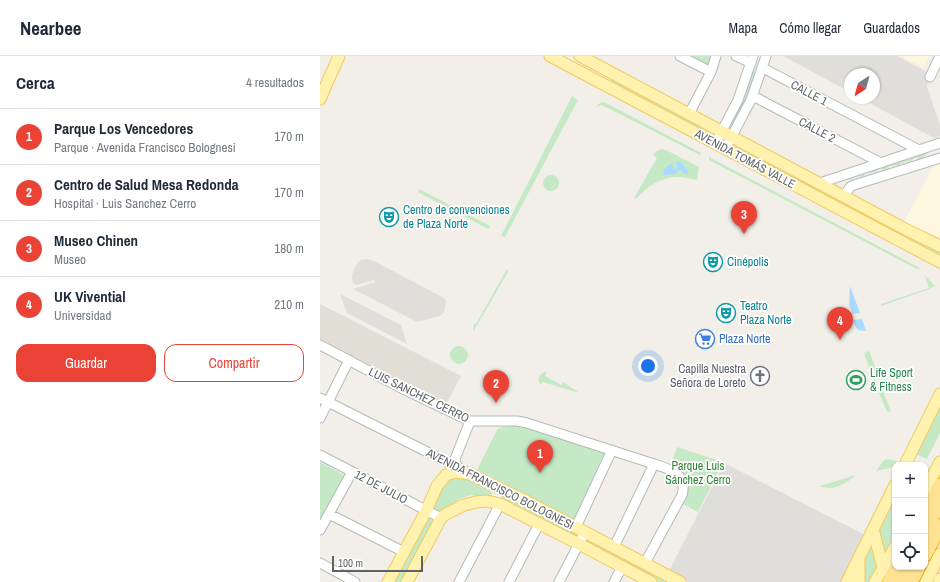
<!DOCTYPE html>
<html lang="es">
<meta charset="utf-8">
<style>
body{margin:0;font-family:"Archivo Narrow",sans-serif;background:#f2f2f3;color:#1f2937}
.controls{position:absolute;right:12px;bottom:12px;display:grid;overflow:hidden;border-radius:8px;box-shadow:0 1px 3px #0004}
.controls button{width:36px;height:36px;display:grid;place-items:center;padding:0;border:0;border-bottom:1px solid #e0e1e3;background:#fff;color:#1f2937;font:20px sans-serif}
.compass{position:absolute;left:524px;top:12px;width:36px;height:36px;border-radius:50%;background:#fff;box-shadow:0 1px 3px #0004;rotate:216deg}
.scale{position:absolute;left:12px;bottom:10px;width:91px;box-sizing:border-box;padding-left:4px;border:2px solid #5f6368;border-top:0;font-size:11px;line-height:14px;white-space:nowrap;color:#5f6368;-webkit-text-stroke:3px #fff;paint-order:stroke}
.you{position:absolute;left:328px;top:310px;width:14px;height:14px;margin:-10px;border:3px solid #fff;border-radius:50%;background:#1a73e8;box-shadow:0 0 0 6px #1a73e833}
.badge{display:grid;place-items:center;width:26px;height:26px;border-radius:50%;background:#ea4335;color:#fff;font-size:13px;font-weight:700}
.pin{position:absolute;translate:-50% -33px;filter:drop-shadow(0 1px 2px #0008)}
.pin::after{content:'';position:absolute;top:21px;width:14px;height:12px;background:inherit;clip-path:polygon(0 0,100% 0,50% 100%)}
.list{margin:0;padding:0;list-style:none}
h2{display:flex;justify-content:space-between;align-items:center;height:52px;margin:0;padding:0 16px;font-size:17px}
h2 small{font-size:13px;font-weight:400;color:#747a83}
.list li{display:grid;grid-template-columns:26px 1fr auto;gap:12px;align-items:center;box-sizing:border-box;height:56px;padding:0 16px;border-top:1px solid #e0e1e3}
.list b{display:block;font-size:15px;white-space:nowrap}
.list p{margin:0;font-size:13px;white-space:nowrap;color:#747a83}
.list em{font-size:13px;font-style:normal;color:#747a83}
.actions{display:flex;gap:8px;padding:12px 16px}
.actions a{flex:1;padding:9px 0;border:1px solid #ea4335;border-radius:12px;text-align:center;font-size:14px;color:#ea4335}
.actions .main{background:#ea4335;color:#fff}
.icon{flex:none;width:22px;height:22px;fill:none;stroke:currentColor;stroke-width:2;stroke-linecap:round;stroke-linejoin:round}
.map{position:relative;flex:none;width:620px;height:526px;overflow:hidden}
header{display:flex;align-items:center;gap:24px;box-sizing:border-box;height:56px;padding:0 20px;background:#fff;border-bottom:1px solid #e0e1e3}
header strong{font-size:19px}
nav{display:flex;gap:22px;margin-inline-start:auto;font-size:14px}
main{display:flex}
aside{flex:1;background:#fff}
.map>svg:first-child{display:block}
.commercial{fill:#fef7e0}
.industrial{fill:#e0deda}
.education{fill:#e1ded6}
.green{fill:#c5e8c5}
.water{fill:#aadaff}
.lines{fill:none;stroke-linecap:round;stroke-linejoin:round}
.minor-casing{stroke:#b5b8bc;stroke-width:11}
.major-casing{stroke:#f2c960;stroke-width:13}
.highway-casing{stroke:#f9ab00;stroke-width:15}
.minor{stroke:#fff;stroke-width:9}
.major{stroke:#fff2af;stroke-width:11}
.highway{stroke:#fde293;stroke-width:13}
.labels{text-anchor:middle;stroke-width:3.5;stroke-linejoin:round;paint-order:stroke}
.street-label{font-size:12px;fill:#5f6368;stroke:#fff}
.culture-label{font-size:12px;fill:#0d838f;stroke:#fff;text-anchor:start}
.shop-label{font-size:12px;fill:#366cbe;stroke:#fff;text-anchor:start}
.worship-label{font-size:12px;fill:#5b616d;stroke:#fff;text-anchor:end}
.leisure-label{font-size:12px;fill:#27864d;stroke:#fff;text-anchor:start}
.park-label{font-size:12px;fill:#348238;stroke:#fff}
</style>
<header>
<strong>Nearbee</strong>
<nav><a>Mapa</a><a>Cómo llegar</a><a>Guardados</a></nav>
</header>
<main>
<aside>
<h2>Cerca<small>4 resultados</small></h2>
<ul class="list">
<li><span class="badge">1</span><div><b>Parque Los Vencedores</b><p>Parque · Avenida Francisco Bolognesi</p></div><em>170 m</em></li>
<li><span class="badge">2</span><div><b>Centro de Salud Mesa Redonda</b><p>Hospital · Luis Sanchez Cerro</p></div><em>170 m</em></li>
<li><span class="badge">3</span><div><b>Museo Chinen</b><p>Museo</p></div><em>180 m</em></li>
<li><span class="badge">4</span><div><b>UK Vivential</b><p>Universidad</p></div><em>210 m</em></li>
</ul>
<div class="actions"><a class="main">Guardar</a><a>Compartir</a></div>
</aside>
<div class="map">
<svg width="620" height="526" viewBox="0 0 620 526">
<rect width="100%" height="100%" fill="#f1efe8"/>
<path class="commercial" d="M581,0H609L604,12Z
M620,107V183L584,166L614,109Z"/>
<path class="industrial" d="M463,0H577L611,18L607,30L620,70V80L614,82L540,42H554V18H530V36Z
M48,203L54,205L124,242L126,246L124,257L120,260L97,266L33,233L55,226L54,224L37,229L33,227L32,221L33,216L36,209L41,204Z
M20,238L81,269L87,288L27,257Z
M404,407L545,479L521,526H369L349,515Z"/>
<path class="education" d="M0,248L141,320L125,350L0,286Z"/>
<path class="green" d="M363,0H393L389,12Z
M432,14L437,17L433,32L417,64H415L414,60Z
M293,21L385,69L382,74L290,26Z
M252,40L258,44L185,181L181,180Z
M284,46L381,97L380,99L290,53L281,49L276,51L278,48Z
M413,85L620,194V200L410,90Z
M341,93L346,94L379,111L377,124C371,123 365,121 358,121C343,120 327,130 317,142H314L337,102L333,99L337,95Z
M608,95L609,96L602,102L598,103L597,101L593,103L591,105L580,107V109L569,110L568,112L563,114L562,112L557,114L556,116L545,117L544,120L539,121L538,119L534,120L533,123L528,124L525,122Z
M389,101L600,212L599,214L389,104Z
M223 127a8 8 0 1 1 16 0a8 8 0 1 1-16 0Z
M99,133L170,170L168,173L98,136Z
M187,213L188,216L153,276L154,268H156Z
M605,219L615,230L609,233L561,250V248L609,232Z
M130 299a9 9 0 1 1 18 0a9 9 0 1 1-18 0Z
M549,295L557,316L551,317L544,297Z
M225,316H227L225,320L241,329L243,326L258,336H256L223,326L221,329C216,325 219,318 225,316Z
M561,330L571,355L567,356L557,332Z
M620,350V377L607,403L596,398Z
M195,369L204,371L288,397L253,467L187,433L188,429L157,414L178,372Z
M357,391L403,406L378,456L359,446L363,431L349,413Z
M568,403L577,405L574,411L556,415L564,404Z
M0,406L24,419L0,464Z
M536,419C527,427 513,436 500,430Z
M146,421L171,434L172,440L169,442L151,439L140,443L121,457L110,453L118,436L128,423Z
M183,437L352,526H339L179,445Z
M575,439V478L549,526H542L543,501Z
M108,463H111L113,467L81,526H71Z"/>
<path class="water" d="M359,105L367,113L368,118H364L360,114L355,118L344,119C342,114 346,109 352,108L353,113H355L358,111L356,107Z
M530,230L540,257L533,258L529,249Z
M542,263L546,275C537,275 535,272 533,264Z"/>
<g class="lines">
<g class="minor-casing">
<path id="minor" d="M360,0L391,16
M416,0L431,7
M443,12L599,94
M610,21L620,0
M433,40L561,107
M369,58L391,16L396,0
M395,88L418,44L433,0
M405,93L431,44L446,0
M500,127L620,87
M524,140L530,131L534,129L620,102
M0,289L81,332L150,365H197L207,367L334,408C350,413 368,418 362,439L325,507
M0,342L147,416
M0,362L29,304
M0,399L121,462
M137,411L135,403L150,365
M9,458L84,496
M256,471L292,394
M0,474L32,416
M294,491L334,408
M0,507L35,526
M139,526L180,448
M189,526L219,468
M239,526L265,476
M294,526L302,511"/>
</g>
<g class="major-casing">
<path id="major" d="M230,0L620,206
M260,0L585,173L620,190
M0,43L19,0
M585,409L620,338
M605,434L620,406
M553,473L563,512
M68,526L106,455L117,430L126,419L135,416L150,418L208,446L360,526
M87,526L121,462L126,458L144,449L156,446L167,445L180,448L259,488L331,526
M527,526L575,429
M539,526V506
M555,526L575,491
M606,526L620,498
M619,526L620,523"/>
</g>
<g class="highway-casing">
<path id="highway" d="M606,456L620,429
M605,476L620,447
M605,499L620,470
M569,526L577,511
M579,526L587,511
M591,526L599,511"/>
</g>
<use href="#minor" class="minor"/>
<use href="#major" class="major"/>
<use href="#highway" class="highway"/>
</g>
<defs>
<g id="theatre-ring" transform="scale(1)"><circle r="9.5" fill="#fff" stroke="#0f9aa8" stroke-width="1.5"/><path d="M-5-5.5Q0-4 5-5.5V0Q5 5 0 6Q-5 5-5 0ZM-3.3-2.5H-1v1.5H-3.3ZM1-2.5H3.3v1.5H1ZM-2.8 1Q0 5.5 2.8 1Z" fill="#0f9aa8"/></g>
<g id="supermarket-ring" transform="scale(1)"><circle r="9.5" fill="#fff" stroke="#3f7fe0" stroke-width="1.5"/><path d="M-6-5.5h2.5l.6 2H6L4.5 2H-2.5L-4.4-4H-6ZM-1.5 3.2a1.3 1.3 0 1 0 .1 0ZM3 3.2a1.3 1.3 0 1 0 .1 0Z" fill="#3f7fe0"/></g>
<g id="church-ring" transform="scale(1)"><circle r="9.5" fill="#fff" stroke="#6b7280" stroke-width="1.5"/><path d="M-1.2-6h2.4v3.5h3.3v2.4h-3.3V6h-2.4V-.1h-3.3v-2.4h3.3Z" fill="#6b7280"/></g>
<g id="stadium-ring" transform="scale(1)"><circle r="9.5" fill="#fff" stroke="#2e9e5b" stroke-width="1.5"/><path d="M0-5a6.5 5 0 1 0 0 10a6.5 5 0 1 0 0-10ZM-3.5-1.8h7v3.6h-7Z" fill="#2e9e5b"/></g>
</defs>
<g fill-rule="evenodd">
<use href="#theatre-ring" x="69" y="161"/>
<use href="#theatre-ring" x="393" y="206"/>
<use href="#theatre-ring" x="406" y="257"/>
<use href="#supermarket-ring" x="385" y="283"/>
<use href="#church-ring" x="440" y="320"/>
<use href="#stadium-ring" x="536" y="324"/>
</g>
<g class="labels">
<g class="street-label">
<text transform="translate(489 37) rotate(28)" y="4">CALLE 1</text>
<text transform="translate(497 74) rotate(28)" y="4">CALLE 2</text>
<text transform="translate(425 103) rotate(28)" y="4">AVENIDA TOMÁS VALLE</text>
<text transform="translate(99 339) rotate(26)" y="4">LUIS SANCHEZ CERRO</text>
<text transform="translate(61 431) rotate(28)" y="4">12 DE JULIO</text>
<text transform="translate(180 433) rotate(27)" y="4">AVENIDA FRANCISCO BOLOGNESI</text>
</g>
<g class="culture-label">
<text x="83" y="158">Centro de convenciones<tspan x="83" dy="14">de Plaza Norte</tspan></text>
<text x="407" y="210">Cinépolis</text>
<text x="420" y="254">Teatro<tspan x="420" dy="14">Plaza Norte</tspan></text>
</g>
<g class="shop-label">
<text x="399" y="287">Plaza Norte</text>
</g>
<g class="worship-label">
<text x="426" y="317">Capilla Nuestra<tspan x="426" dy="14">Señora de Loreto</tspan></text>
</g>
<g class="leisure-label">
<text x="550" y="321">Life Sport<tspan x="550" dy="14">&amp; Fitness</tspan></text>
</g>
<g class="park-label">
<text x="378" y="414">Parque Luis<tspan x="378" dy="14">Sánchez Cerro</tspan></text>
</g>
</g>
</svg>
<div class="controls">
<button>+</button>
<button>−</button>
<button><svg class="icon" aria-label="locate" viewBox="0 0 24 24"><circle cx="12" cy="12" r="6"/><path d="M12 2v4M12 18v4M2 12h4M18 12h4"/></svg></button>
</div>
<svg class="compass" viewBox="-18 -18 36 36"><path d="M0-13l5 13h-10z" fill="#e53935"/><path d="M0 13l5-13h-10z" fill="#747a83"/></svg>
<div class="scale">100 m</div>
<div class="you"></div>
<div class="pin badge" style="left:220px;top:417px">1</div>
<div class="pin badge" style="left:176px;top:347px">2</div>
<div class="pin badge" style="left:424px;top:178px">3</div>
<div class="pin badge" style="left:520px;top:284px">4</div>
</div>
</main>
